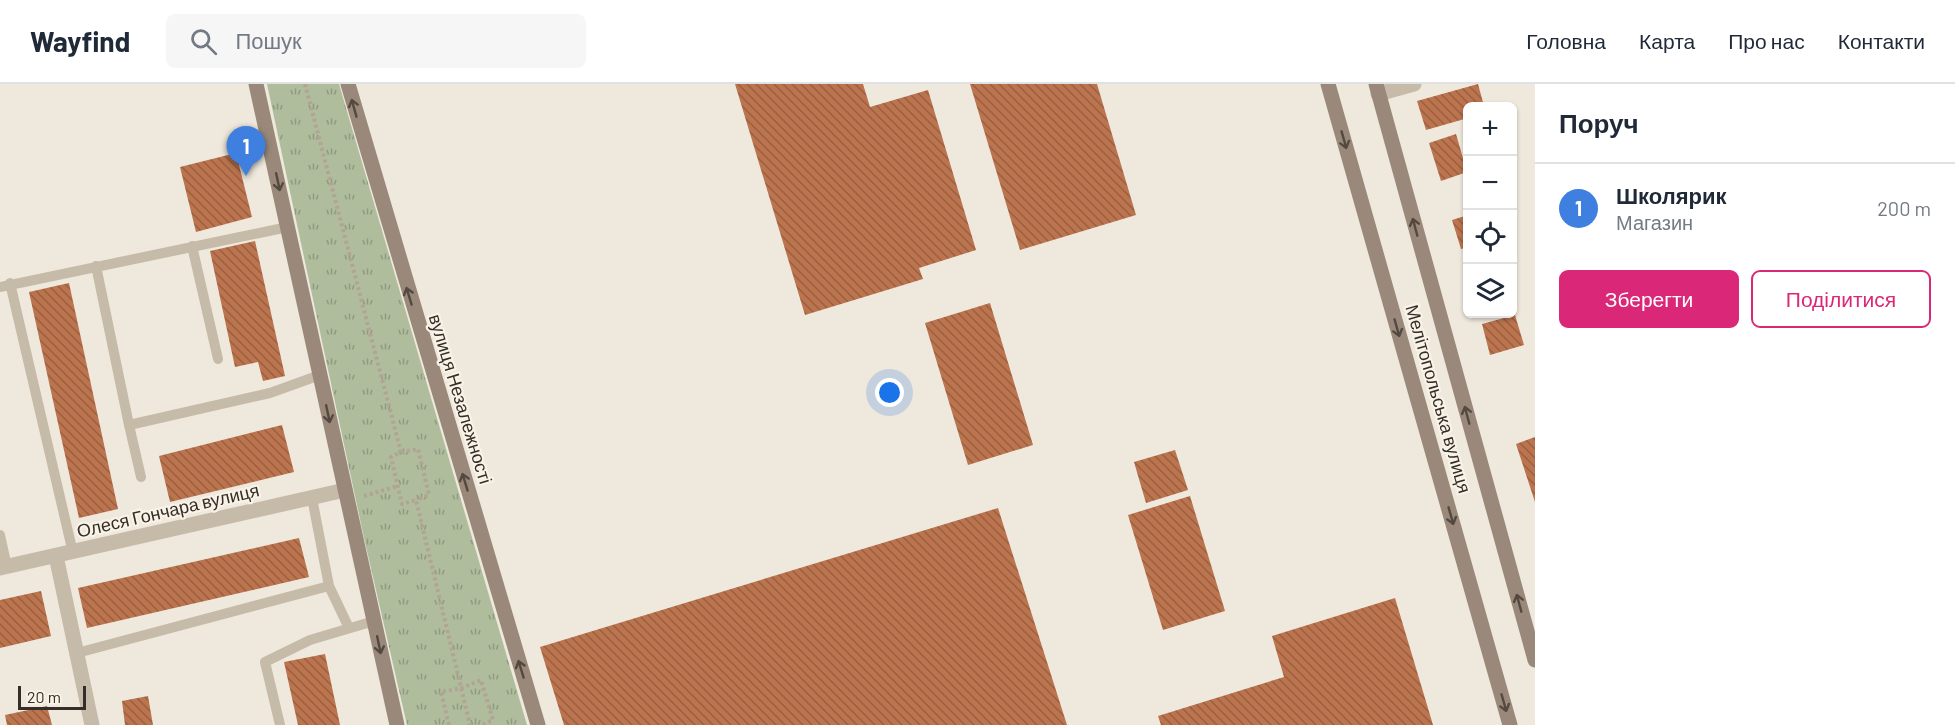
<!DOCTYPE html>
<html lang="uk">
<meta charset="utf-8">
<style>
body{margin:0;font-family:Barlow,sans-serif;background:#f6f6f7;color:#1f2937}
.controls{position:absolute;right:18px;top:18px;display:grid;overflow:hidden;border-radius:9px;box-shadow:0 2px 4px #0004}
.controls button{width:54px;height:54px;display:grid;place-items:center;padding:0;border:0;border-bottom:2px solid #e0e1e3;background:#fff;color:#1f2937;font:30px sans-serif}
.scale{position:absolute;left:18px;bottom:15px;width:68px;box-sizing:border-box;padding-left:6px;border:3px solid #342d28;border-top:0;font-size:16px;line-height:21px;white-space:nowrap;color:#342d28;-webkit-text-stroke:4px #f8f2e7;paint-order:stroke}
.you{position:absolute;left:890px;top:309px;width:21px;height:21px;margin:-15px;border:4px solid #fff;border-radius:50%;background:#1a73e8;box-shadow:0 0 0 9px #1a73e833}
.badge{display:grid;place-items:center;width:39px;height:39px;border-radius:50%;background:#db2777;color:#fff;font-size:20px;font-weight:700}
.pin{position:absolute;translate:-50% -50px;filter:drop-shadow(0 2px 3px #0008)}
.pin::after{content:'';position:absolute;top:32px;width:21px;height:18px;background:inherit;clip-path:polygon(0 0,100% 0,50% 100%)}
.list{margin:0;padding:0;list-style:none}
h2{display:flex;justify-content:space-between;align-items:center;height:78px;margin:0;padding:0 24px;font-size:26px}
h2 small{font-size:20px;font-weight:400;color:#747a83}
.list li{display:grid;grid-template-columns:39px 1fr auto;gap:18px;align-items:center;box-sizing:border-box;height:90px;padding:0 24px;border-top:2px solid #e0e1e3}
.list b{display:block;font-size:22px;white-space:nowrap}
.list p{margin:0;font-size:20px;white-space:nowrap;color:#747a83}
.list em{font-size:20px;font-style:normal;color:#747a83}
.actions{display:flex;gap:12px;padding:18px 24px}
.actions a{flex:1;padding:14px 0;border:2px solid #db2777;border-radius:9px;text-align:center;font-size:21px;color:#db2777}
.actions .main{background:#db2777;color:#fff}
.icon{flex:none;width:33px;height:33px;fill:none;stroke:currentColor;stroke-width:2;stroke-linecap:round;stroke-linejoin:round}
.map{position:relative;flex:none;width:1535px;height:641px;overflow:hidden}
header{display:flex;align-items:center;gap:36px;box-sizing:border-box;height:84px;padding:0 30px;background:#fff;border-bottom:2px solid #e0e1e3}
header strong{font-size:28px}
nav{display:flex;gap:33px;margin-inline-start:auto;font-size:21px}
.search{width:420px;height:54px;background:#f6f6f7;display:flex;align-items:center;gap:15px;box-sizing:border-box;padding:0 21px;border-radius:9px;color:#747a83;font-size:22px}
main{display:flex}
aside{flex:1;background:#fff}
.map>svg:first-child{display:block}
.grass{fill:url(#grass-tufts)}
.building{fill:url(#building-back-hatch)}
.lines{fill:none;stroke-linecap:round;stroke-linejoin:round}
.path{stroke:#b2a493;stroke-width:4;stroke-dasharray:3 3;stroke-linecap:butt}
.lane{stroke:#c6baa9;stroke-width:10}
.street{stroke:#c6baa9;stroke-width:15}
.secondary{stroke:#9a897a;stroke-width:15}
.oneway{stroke:#534941}
.labels{text-anchor:middle;stroke-width:4.5;stroke-linejoin:round;paint-order:stroke}
.street-label{font-size:18px;fill:#342d28;stroke:#f8f2e7}
</style>
<header>
<strong>Wayfind</strong>
<div class="search"><svg class="icon" aria-label="search" viewBox="0 0 24 24"><circle cx="10" cy="10" r="6"/><path d="M15 15l6 6"/></svg>Пошук</div>
<nav><a>Головна</a><a>Карта</a><a>Про нас</a><a>Контакти</a></nav>
</header>
<main>
<div class="map">
<svg width="1535" height="641" viewBox="0 0 1535 641">
<defs>
<pattern id="grass-tufts" width="24" height="20" patternUnits="userSpaceOnUse" patternTransform="scale(1.5)"><rect width="24" height="20" fill="#afbd9d"/><path d="M3 7l-1-3M5 7V3M7 7l1-3M15 17l-1-3M17 17v-4M19 17l1-3" fill="none" stroke="#8f9a80"/></pattern>
<pattern id="building-back-hatch" width="6" height="6" patternUnits="userSpaceOnUse" patternTransform="scale(1.5)"><rect width="6" height="6" fill="#bb744e"/><path d="M-1 5l2 2M0 0l6 6M5-1l2 2" fill="none" stroke="#996041"/></pattern>
</defs>
<rect width="100%" height="100%" fill="#efe8dc"/>
<path class="grass" d="M267,0H339L527,641H407L364,454Z"/>
<path class="building" d="M735,0H863L870,23L928,6L976,166L919,184L923,195L805,231Z
M970,0H1097L1136,131L1020,166Z
M1478,0L1484,22H1468V34L1426,46L1417,17Z
M1456,50L1467,88L1441,97L1429,59Z
M236,69L252,133L196,148L180,83Z
M1468,131V163L1461,165L1452,136Z
M255,157L285,292L263,297L258,278L235,283L210,167Z
M69,199L118,425L79,434L29,208Z
M990,219L1033,361L968,381L925,239Z
M1515,231L1524,261L1490,271L1482,240Z
M282,341L294,388L170,418L159,372Z
M1535,353V418L1516,360Z
M1175,366L1188,406L1146,419L1134,378Z
M1190,412L1225,527L1163,546L1128,431Z
M998,424L1067,641H564L540,563Z
M299,454L309,493L87,544L78,504Z
M41,507L51,552L0,564V516Z
M1395,514L1433,641H1161L1158,632L1284,593L1272,552Z
M325,570L340,641H298L284,578Z
M148,612L153,641H125L122,617Z
M47,622L52,641H7L5,631Z"/>
<g class="lines">
<path class="path" d="M305,0L401,368L391,373L402,420L416,416L470,641
M401,368L418,365L429,411L416,416
M364,412L398,402
M449,641L441,608L462,604L481,596L493,636L482,641"/>
<path class="lane" d="M192,162L218,275
M96,182L129,341
M10,199L73,469
M0,203L288,143
M141,393L129,341L270,309L320,291
M312,414L329,502
M0,451L7,483
M77,569L329,502L349,544
M280,641L265,578L310,556L374,537"/>
<path class="street" d="M1378,10L1414,0
M56,472L92,641
M0,484L345,406"/>
<path class="secondary" d="M256,0L397,641
M348,0L538,641
M1328,0L1510,641
M1376,0L1535,576"/>
</g>
<defs><path id="oneway-shaft" d="M-6 0H5M1.5-3L5.5 0L1.5 3" fill="none" stroke-width="1.6" stroke-linecap="round" stroke-linejoin="round" transform="scale(1.5)"/></defs>
<g class="oneway">
<use href="#oneway-shaft" transform="translate(354 24) rotate(-106)"/>
<use href="#oneway-shaft" transform="translate(1344 56) rotate(74)"/>
<use href="#oneway-shaft" transform="translate(278 98) rotate(78)"/>
<use href="#oneway-shaft" transform="translate(1415 143) rotate(-105)"/>
<use href="#oneway-shaft" transform="translate(409 212) rotate(-107)"/>
<use href="#oneway-shaft" transform="translate(1397 244) rotate(74)"/>
<use href="#oneway-shaft" transform="translate(328 330) rotate(78)"/>
<use href="#oneway-shaft" transform="translate(1467 331) rotate(-105)"/>
<use href="#oneway-shaft" transform="translate(465 398) rotate(-107)"/>
<use href="#oneway-shaft" transform="translate(1451 432) rotate(74)"/>
<use href="#oneway-shaft" transform="translate(1519 519) rotate(-105)"/>
<use href="#oneway-shaft" transform="translate(379 561) rotate(78)"/>
<use href="#oneway-shaft" transform="translate(521 585) rotate(-107)"/>
<use href="#oneway-shaft" transform="translate(1504 619) rotate(74)"/>
</g>
<g class="labels">
<g class="street-label">
<text transform="translate(460 315) rotate(73)" y="6">вулиця Незалежності</text>
<text transform="translate(1438 315) rotate(74)" y="6">Мелітопольська вулиця</text>
<text transform="translate(168 427) rotate(-13)" y="6">Олеся Гончара вулиця</text>
</g>
</g>
</svg>
<div class="controls">
<button>+</button>
<button>−</button>
<button><svg class="icon" aria-label="locate" viewBox="0 0 24 24"><circle cx="12" cy="12" r="6"/><path d="M12 2v4M12 18v4M2 12h4M18 12h4"/></svg></button>
<button><svg class="icon" aria-label="layers" viewBox="0 0 24 24"><path d="M12 4l9 5-9 5-9-5zM3 14l9 5 9-5"/></svg></button>
</div>
<div class="scale">20 m</div>
<div class="you"></div>
<div class="pin badge" style="left:246px;top:92px;background:#3f7fe0">1</div>
</div>
<aside>
<h2>Поруч<small></small></h2>
<ul class="list">
<li><span class="badge" style="background:#3f7fe0">1</span><div><b>Школярик</b><p>Магазин</p></div><em>200 m</em></li>
</ul>
<div class="actions"><a class="main">Зберегти</a><a>Поділитися</a></div>
</aside>
</main>
